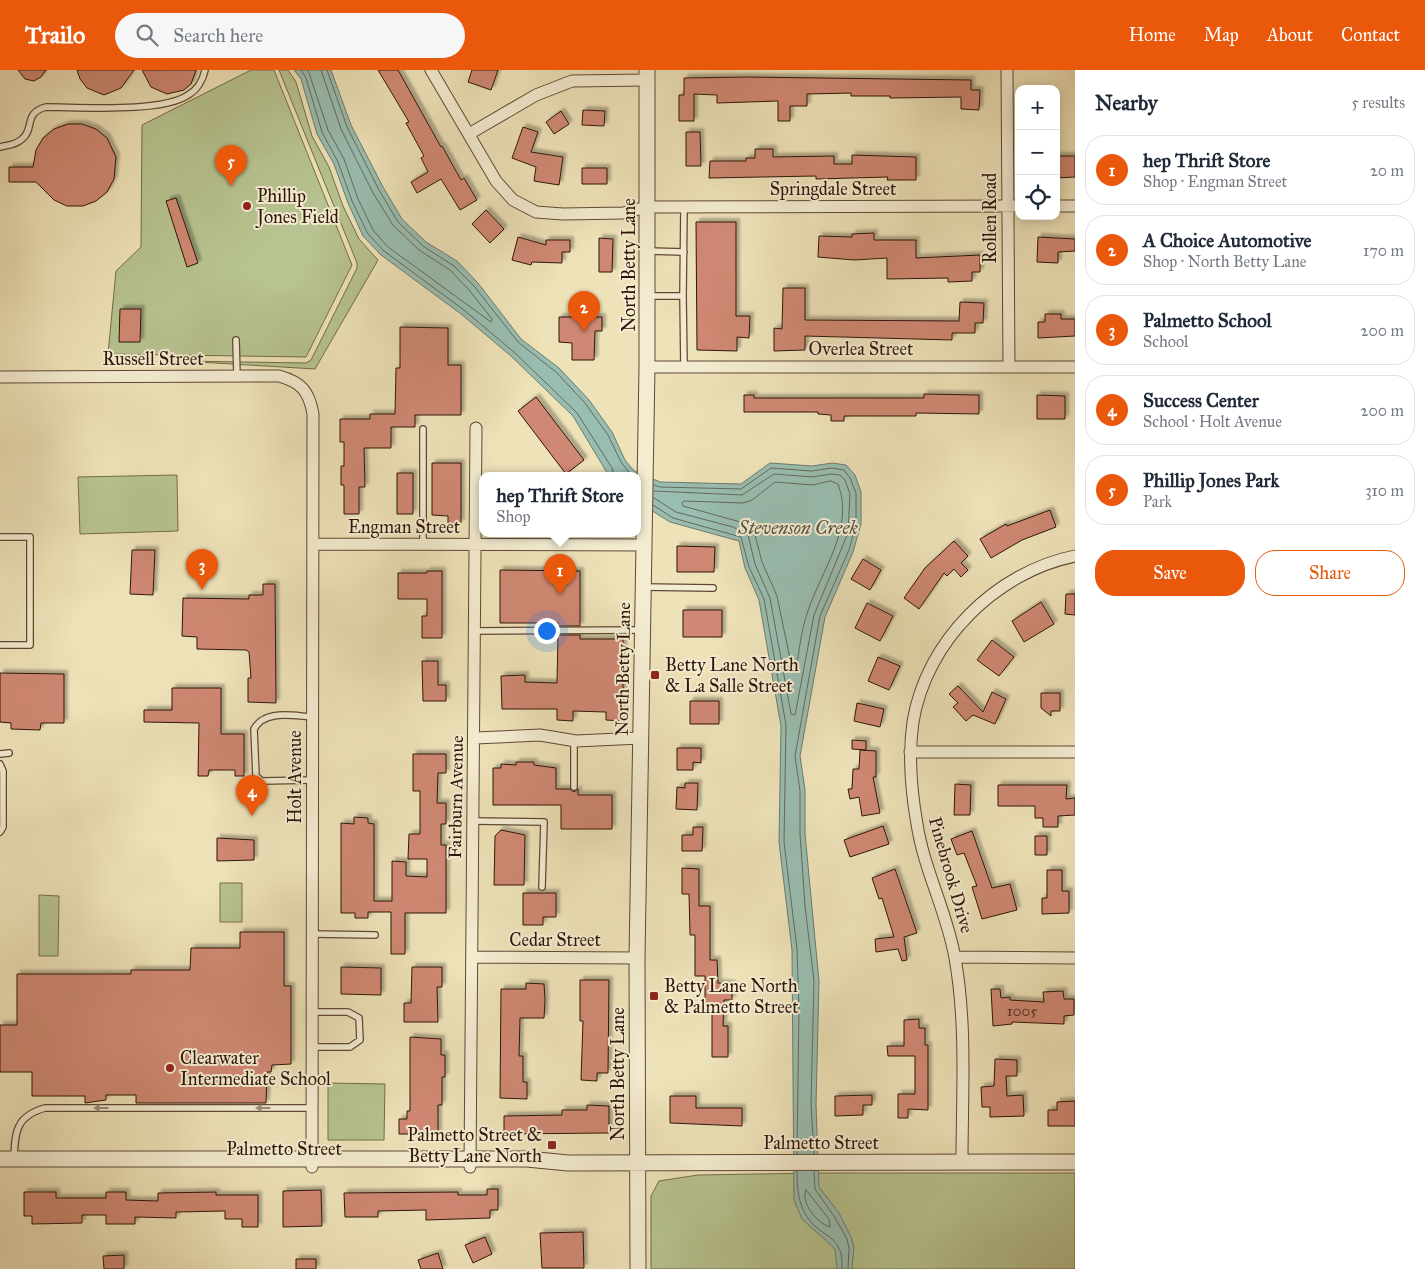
<!DOCTYPE html>
<meta charset="utf-8">
<style>
body{margin:0;font-family:"IM FELL Great Primer",serif;background:#f6f6f7;color:#1f2937}
.controls{position:absolute;right:15px;top:15px;display:grid;overflow:hidden;border-radius:10px;box-shadow:0 2px 12px #0003}
.controls button{width:45px;height:45px;display:grid;place-items:center;padding:0;border:0;border-bottom:1px solid #e0e1e3;background:#fff;color:#1f2937;font:25px sans-serif}
.you{position:absolute;left:546px;top:560px;width:18px;height:18px;margin:-12px;border:4px solid #fff;border-radius:50%;background:#1a73e8;box-shadow:0 0 0 8px #1a73e833}
.badge{display:grid;place-items:center;width:32px;height:32px;border-radius:50%;background:#ea580c;color:#fff;font-size:16px;font-weight:700}
.pin{position:absolute;translate:-50% -41px;filter:drop-shadow(0 1px 2px #0008)}
.pin::after{content:'';position:absolute;top:26px;width:18px;height:15px;background:inherit;clip-path:polygon(0 0,100% 0,50% 100%)}
.popup{position:absolute;left:479px;top:402px;width:162px;height:65px;box-sizing:border-box;display:grid;place-content:center;border-radius:10px;background:#fff;filter:drop-shadow(0 1px 4px #0005);font-size:16px;white-space:nowrap;color:#747a83}
.popup b{font-size:19px;color:#1f2937}
.popup::after{content:'';position:absolute;left:50%;top:100%;margin-left:-10px;border:10px solid transparent;border-top-color:#fff}
.list{margin:0;padding:0;list-style:none}
h2{display:flex;justify-content:space-between;align-items:center;height:65px;margin:0;padding:0 20px;font-size:21px}
h2 small{font-size:16px;font-weight:400;color:#747a83}
.list li{display:grid;grid-template-columns:32px 1fr auto;gap:15px;align-items:center;box-sizing:border-box;height:70px;margin:0 10px 10px;padding:0 10px;border:1px solid #e0e1e3;border-radius:20px}
.list b{display:block;font-size:19px;white-space:nowrap}
.list p{margin:0;font-size:16px;white-space:nowrap;color:#747a83}
.list em{font-size:16px;font-style:normal;color:#747a83}
.actions{display:flex;gap:10px;padding:15px 20px}
.actions a{flex:1;padding:11px 0;border:1px solid #ea580c;border-radius:20px;text-align:center;font-size:18px;color:#ea580c}
.actions .main{background:#ea580c;color:#fff}
.icon{flex:none;width:28px;height:28px;fill:none;stroke:currentColor;stroke-width:2;stroke-linecap:round;stroke-linejoin:round}
.map{position:relative;flex:none;width:1075px;height:1199px;overflow:hidden}
header{display:flex;align-items:center;gap:30px;box-sizing:border-box;height:70px;padding:0 25px;background:#ea580c;color:#fff}
header strong{font-size:24px}
nav{display:flex;gap:28px;margin-inline-start:auto;font-size:18px}
.search{width:350px;height:45px;background:#f6f6f7;display:flex;align-items:center;gap:12px;box-sizing:border-box;padding:0 18px;border-radius:28px;color:#747a83;font-size:19px}
main{display:flex}
aside{flex:1;background:#fff}
.map>svg:first-child{display:block}
.green{fill:#b7c390;stroke:#726c4c}
.water{fill:#99bdb0;stroke:#6e7a6d}
.lines{fill:none;stroke-linecap:round;stroke-linejoin:round}
.shore{stroke:#64695c;stroke-width:1}
.building{fill:#cf8873;stroke:#2e1509;filter:url(#shadow)}
.service-casing{stroke:#5e4835;stroke-width:8}
.minor-casing{stroke:#5e4835;stroke-width:13}
.tertiary-casing{stroke:#5e4835;stroke-width:17}
.service{stroke:#f4ecd1;stroke-width:5.5}
.minor{stroke:#f4ecd1;stroke-width:11}
.tertiary{stroke:#f4ecd1;stroke-width:15}
.oneway{fill:#9b8b77}
.poi-dot{fill:#8f2418;stroke:#f4ecd1;stroke-width:2}
.labels{text-anchor:middle;stroke-width:4;stroke-linejoin:round;paint-order:stroke}
.number-label{font-size:15px;fill:#563224}
.street-label{font-size:18px;fill:#2e1509;stroke:#f4ecd1}
.poi-label{font-size:18px;fill:#2e1509;stroke:#f4ecd1;text-anchor:start}
.water-label{font-size:19px;font-style:italic;fill:#535043;stroke:#f4ecd1}
</style>
<header>
<strong>Trailo</strong>
<div class="search"><svg class="icon" aria-label="search" viewBox="0 0 24 24"><circle cx="10" cy="10" r="6"/><path d="M15 15l6 6"/></svg>Search here</div>
<nav><a>Home</a><a>Map</a><a>About</a><a>Contact</a></nav>
</header>
<main>
<div class="map">
<svg width="1075" height="1199" viewBox="0 0 1075 1199">
<defs>
<filter id="shadow"><feDropShadow dx="3.5" dy="-3.5" stdDeviation="1" flood-color="#0004"/></filter>
</defs>
<rect width="100%" height="100%" fill="#eee2b8"/>
<filter id="stains"><feTurbulence type="fractalNoise" baseFrequency=".004" numOctaves="4"/><feColorMatrix values="0 0 0 0 .2 0 0 0 0 .09 0 0 0 0 .02 0 0 0 .5 -.17"/></filter>
<radialGradient id="worn" r=".72"><stop offset=".6" stop-color="#630" stop-opacity="0"/><stop offset="1" stop-color="#630" stop-opacity=".3"/></radialGradient>
<path class="green" d="M251,0H274L352,195L306,287L108,284L116,201L141,177L142,55Z
M279,0H288L296,12L312,66L329,97L343,136L359,169L378,190L315,299L181,291L306,293L311,290L357,198V193Z
M177,405L178,461L80,464L78,407Z
M220,813H242V852H220Z
M39,825L59,826L58,886H39Z
M328,1013L385,1014L384,1070H328Z
M822,1103H1075V1199H651V1126L659,1111L698,1105Z"/>
<path class="water" d="M294,0H331L351,55L383,117L402,149L426,172L457,191L478,213L521,269L559,298L589,330L612,362L625,390L634,401L660,412L741,414L770,393L812,396L832,393L846,395L855,405L861,422V454L853,482L825,547L800,686L805,720V764L819,911L816,1035L819,1117L839,1143L851,1167L854,1177L852,1199H837L835,1179L802,1149L794,1130L792,880L779,772L781,656L759,530L745,498L739,471L670,452L638,432V406H609L573,346L511,286L461,244L381,185L363,166L348,133L334,94L317,64L301,9Z"/>
<g class="lines">
<path class="shore" d="M301,0L306,8L322,62L338,92L352,131L368,164L384,181L464,240L515,283L577,343L612,398L614,406
M308,0L328,60L344,89L358,129L373,160L388,177L491,252L492,249L469,220L450,200L419,180L393,155L373,123L341,59L321,0
M327,0L347,57L379,120L398,152L423,176L454,196L474,216L518,272L556,302L585,333L608,365L621,392L632,406
M831,411L838,414C855,458 821,501 808,541C801,560 799,582 796,601L793,603L777,526L762,492L754,461L744,453L683,436L682,433L684,431L743,433L752,430L775,412L812,415Z
M654,415L660,417L741,419L771,398L812,401L832,398L844,400L850,408L856,423V454L849,480L820,546L795,686L800,721V764L805,836L814,911L811,1035L814,1084
M654,428L676,442L733,457L748,465L755,494L770,528L791,644L795,645L814,545L848,463L850,424L845,410L840,405L831,404L812,407L774,404L742,425L654,421
M653,435L673,448L741,467L749,497L764,529L786,655L784,772L797,879L799,940L797,1084
M797,1101C797,1117 798,1133 807,1147C822,1169 844,1164 842,1199
M814,1101L815,1119L834,1146L847,1169L849,1178L848,1199
M806,1120L829,1149L830,1157C818,1154 800,1133 806,1120Z"/>
</g>
<path class="building" d="M18,0H46L41,7L34,11L25,9Z
M77,0H134L121,18L104,25L87,18L80,9Z
M142,0H196L191,14L184,20L167,24L151,17Z
M378,0H398L441,77L442,76L461,110L464,108L477,130L460,140L441,109L417,123L411,112L428,102L421,88L424,86L406,53L409,52Z
M472,0H498L491,20L468,12Z
M746,7L971,10V20H980L979,40L961,39V27L890,28V26H851V23L807,24V36H790V51H778V31L717,33V25L694,24V51H679V25H684V8Z
M583,40L605,41L604,56L582,55Z
M561,41L569,54L554,64L546,52Z
M68,54H82L96,59L107,68L116,87L114,109L107,122L96,131L83,136H67L54,130L36,112H9V97H33L36,80L43,68L54,59Z
M523,57L538,62L531,82L563,87L559,115L534,111L536,97L512,88Z
M686,62H700L701,96H686Z
M755,79H773V87L834,86V94H852V85L916,87V110H887L888,107L816,109V106L709,108L710,91H746V88H755Z
M1056,86H1075V107L1056,108Z
M582,98H607V114H582Z
M176,128L198,193L187,197L166,131Z
M486,140L504,159L490,173L472,154Z
M696,152H736V246H750L749,268L737,267V281L697,280Z
M874,163V170H916V188L980,185V202H972V211L948,212V208L887,209V188L854,190L818,187L819,166L852,167V164Z
M518,167L546,175V170H570V182H562V193L532,192L531,195L512,190Z
M1038,167L1075,169V181L1058,182V193L1037,192Z
M599,168L613,169L612,202H599Z
M783,218H805V250L959,251L960,232L984,233L983,253H975V263H952V270L805,266V280L774,281V258L782,259Z
M120,239H141L140,272H119Z
M1045,244H1061V249H1075V266L1038,268V252H1045Z
M559,247H602V261H595L594,290H572V273L559,272Z
M400,257L448,258V295H461V345H415V357H391V378H364L365,417H359V444H344V415H341V396H344V372H340V349H370V344H395L396,298H400Z
M924,324L979,325V344L916,343V346H844V351H831V345L818,344V342H744V325H754V328H924Z
M1037,325L1065,326V349H1037Z
M536,327L584,390L566,404L518,341Z
M432,393H461V453H448V446L432,445Z
M397,403H413V444H397Z
M1050,440L1056,457L1022,470L991,488L980,469L1006,454L1007,456Z
M954,471L968,486L961,493L968,500L961,507L954,499L947,506L944,503L919,539L904,528L925,498Z
M677,476L715,477L714,502H677Z
M132,480H155L153,525L130,524Z
M863,489L881,500L870,520L851,509Z
M500,500L580,501V556H558V553H500Z
M427,501H442V568H422V546H427V529H398V503H427Z
M263,514H275L276,633L248,632V608H251L249,582L246,580L197,579V567L182,566L183,528L249,529V525H263Z
M1066,524H1075V545L1065,544Z
M1041,532L1054,554L1024,572L1012,551Z
M867,533L893,546L880,571L855,558Z
M683,540H722V567H683Z
M558,565H580V569H623V651L606,650V642L573,641V651L557,650V639H502L501,606L525,605V612L557,613Z
M992,570L1014,587L999,606L977,590Z
M878,587L900,596L889,620L868,611Z
M422,591H438V615H446V631H423Z
M0,603L64,604V653H41L40,660L11,659V653L0,652Z
M958,616L983,642L992,622L1006,629L995,654L973,645L966,651L953,637L958,633L949,624Z
M172,618H221V664H244V706H235V700H209L208,706H198L199,653L144,652V640H172Z
M1041,623H1060V641H1051V646L1041,638Z
M690,631H719V654H690Z
M857,633L884,639L880,657L854,651Z
M852,670L866,671V680L852,679Z
M677,678H701V693L693,692V700H677Z
M860,680L876,681V707H873L880,743L862,746L859,727L850,729L848,719H852L853,699H859Z
M413,684H446V703H438L437,733H446V754H441V775H446V843H405V884H391V842H368V848H355V843H341V753L354,754V747L368,748V753L374,754V831H392V791L406,792V806L427,807V789H408L409,764H420V721H413Z
M516,692H534V695L556,698V719H570L574,722L578,719V725H612V759H561V735H493V698H501V694L516,695Z
M685,713H698L697,740L676,739L677,717L685,718Z
M955,714L971,715L970,745H954Z
M998,715H1067L1066,729L1075,728V745L1058,746V757H1043V748H1035V736H998Z
M883,756L889,774L850,787L844,770Z
M693,757H703L702,781H682V765H693Z
M501,760L525,765L524,815H494L495,766Z
M972,761L992,818L1010,814L1017,840L982,849L972,817L977,816L964,783L957,785L951,769Z
M1035,766H1047V785H1035Z
M217,768L254,770V790L217,791Z
M682,798L699,799V836H710V890H717L718,913L732,914V930H724L723,956H728V987H712V939H705V906H695V865H690L689,824H682Z
M895,799L917,863L904,867L907,890L902,891L898,879L876,882L875,869L894,867L882,828L879,829L872,808Z
M1047,800H1062V821H1069V843L1042,844V828H1047Z
M523,823H556V847H543V855H523Z
M240,862H284V916H291V994L272,995L271,1002H267L266,1033H136V1025H106V1030L85,1033V1026H32V1002H0V955H17V904H131V900H190L191,878H240Z
M341,897L381,898V925L341,924Z
M412,897H442V917H437L438,952H404V933H411Z
M580,910H609L608,1003H597V1011L581,1010L583,951H580Z
M526,913L544,914L545,930L544,948H520L519,986H523V1012H527V1029L500,1028L501,919H526Z
M991,919H1000L1001,928L1010,927V930L1044,932L1043,922L1063,921L1064,929H1074V945L1064,946V954L1012,952V954L993,956Z
M919,949V958H925V975H928V1040L908,1039V1048H898V1024H915V986H888L887,976H904V950Z
M410,967L441,969V985H445V1007H442V1035H438V1064H399V1049H407V1041H410Z
M995,989L1017,990V1006H1006L1007,1026L1023,1025L1024,1046L990,1047V1037H982L981,1017L994,1016Z
M872,1025V1035H863V1045L835,1046V1026Z
M670,1026H696V1038H742V1056L670,1053Z
M1075,1031V1056H1048V1040H1057V1032Z
M587,1035L609,1036V1063L504,1064V1046L562,1045V1040H587Z
M487,1119H498V1140H490V1148L426,1150V1140L378,1141V1147H345L344,1123L458,1122V1125H487Z
M321,1120L322,1156L283,1157V1121Z
M24,1122H56V1128H106V1122H126V1130L158,1131V1123L216,1122V1125H258V1157H242V1149H225V1141L176,1142V1148L135,1147V1154H106V1145H82V1153L32,1154V1146H24Z
M583,1162L584,1198H542L540,1163Z
M485,1167L492,1184L473,1193L465,1175Z
M438,1183L443,1199H421L418,1190Z
M124,1185V1199H104L103,1186Z
M296,1189H316V1199H296Z"/>
<g class="lines">
<g class="service-casing">
<path id="service" d="M0,77C8,75 16,75 22,69C35,59 23,43 46,37C80,37 162,43 188,25C197,20 203,10 205,0
M648,181L684,182
M647,226H683L684,297
M683,226L684,137
M236,270L237,306
M0,467H30V575H0
M423,474V359
M643,517L713,518
M476,561L641,560
M574,670V717
M0,684L9,683
M0,694L3,701V757L0,762
M313,710L262,711L256,706L254,659C265,639 293,646 313,647
M474,751L544,752L542,817
M312,864L375,865
M312,942H348L359,948L360,970L350,977H312
M14,1088C15,1062 16,1046 45,1038H312"/>
</g>
<g class="minor-casing">
<path id="minor" d="M431,0L496,111L513,130L536,142L563,144L623,143L647,137L1019,136
M1007,0L1009,297
M469,64L536,25L572,11L647,10
M1056,136H1075
M647,297H1075
M0,307L279,306C301,312 309,321 313,344L312,1097
M313,474L644,475
M475,668L540,665L576,671L640,668
M910,682H1075
M472,887L637,888
M955,887L1075,888
M962,1092C962,1025 967,955 955,888C947,842 924,800 917,754C911,720 908,686 913,652C926,571 996,502 1075,486
M470,1097L476,358"/>
</g>
<g class="tertiary-casing">
<path id="tertiary" d="M0,1089H527L568,1093L1075,1092
M638,1199L637,888L647,297V0"/>
</g>
<use href="#service" class="service"/>
<use href="#minor" class="minor"/>
<use href="#tertiary" class="tertiary"/>
</g>
<defs><path id="oneway-solid" d="M-6-.8H1V-3.2L6.5 0L1 3.2V.8H-6Z" transform="scale(1.25)"/></defs>
<g class="oneway">
<use href="#oneway-solid" transform="translate(101 1038) rotate(-180)"/>
<use href="#oneway-solid" transform="translate(263 1038) rotate(-180)"/>
</g>
<g class="poi-dot">
<circle cx="247" cy="136" r="5"/>
<rect x="650" y="600" width="10" height="10" rx="2.5"/>
<rect x="649" y="921" width="10" height="10" rx="2.5"/>
<circle cx="170" cy="998" r="5"/>
<rect x="547" y="1070" width="10" height="10" rx="2.5"/>
</g>
<g class="labels">
<g class="number-label">
<text x="1022" y="946">1005</text>
</g>
<g class="street-label">
<text x="833" y="125">Springdale Street</text>
<text transform="translate(990 148) rotate(-90)" y="6">Rollen Road</text>
<text transform="translate(629 195) rotate(-90)" y="6">North Betty Lane</text>
<text x="861" y="285">Overlea Street</text>
<text x="153" y="295">Russell Street</text>
<text x="404" y="463">Engman Street</text>
<text transform="translate(623 599) rotate(-89)" y="6">North Betty Lane</text>
<text transform="translate(295 707) rotate(-90)" y="6">Holt Avenue</text>
<text transform="translate(456 727) rotate(-89)" y="6">Fairburn Avenue</text>
<text transform="translate(951 805) rotate(74)" y="6">Pinebrook Drive</text>
<text x="555" y="876">Cedar Street</text>
<text transform="translate(618 1004) rotate(-90)" y="6">North Betty Lane</text>
<text x="821" y="1079">Palmetto Street</text>
<text x="284" y="1085">Palmetto Street</text>
</g>
<g class="poi-label">
<text x="257" y="132">Phillip<tspan x="257" dy="21">Jones Field</tspan></text>
<text x="665" y="601">Betty Lane North<tspan x="665" dy="21">&amp; La Salle Street</tspan></text>
<text x="664" y="922">Betty Lane North<tspan x="664" dy="21">&amp; Palmetto Street</tspan></text>
<text x="180" y="994">Clearwater<tspan x="180" dy="21">Intermediate School</tspan></text>
<text x="542" y="1071" text-anchor="end">Palmetto Street &amp;<tspan x="542" dy="21">Betty Lane North</tspan></text>
</g>
<g class="water-label">
<text x="798" y="464">Stevenson Creek</text>
</g>
</g>
<rect width="100%" height="100%" filter="url(#stains)"/>
<rect width="100%" height="100%" fill="url(#worn)"/>
</svg>
<div class="controls">
<button>+</button>
<button>−</button>
<button><svg class="icon" aria-label="locate" viewBox="0 0 24 24"><circle cx="12" cy="12" r="6"/><path d="M12 2v4M12 18v4M2 12h4M18 12h4"/></svg></button>
</div>
<div class="you"></div>
<div class="pin badge" style="left:560px;top:525px">1</div>
<div class="popup"><b>hep Thrift Store</b>Shop</div>
<div class="pin badge" style="left:584px;top:262px">2</div>
<div class="pin badge" style="left:202px;top:520px">3</div>
<div class="pin badge" style="left:252px;top:746px">4</div>
<div class="pin badge" style="left:231px;top:116px">5</div>
</div>
<aside>
<h2>Nearby<small>5 results</small></h2>
<ul class="list">
<li><span class="badge">1</span><div><b>hep Thrift Store</b><p>Shop · Engman Street</p></div><em>20 m</em></li>
<li><span class="badge">2</span><div><b>A Choice Automotive</b><p>Shop · North Betty Lane</p></div><em>170 m</em></li>
<li><span class="badge">3</span><div><b>Palmetto School</b><p>School</p></div><em>200 m</em></li>
<li><span class="badge">4</span><div><b>Success Center</b><p>School · Holt Avenue</p></div><em>200 m</em></li>
<li><span class="badge">5</span><div><b>Phillip Jones Park</b><p>Park</p></div><em>310 m</em></li>
</ul>
<div class="actions"><a class="main">Save</a><a>Share</a></div>
</aside>
</main>
